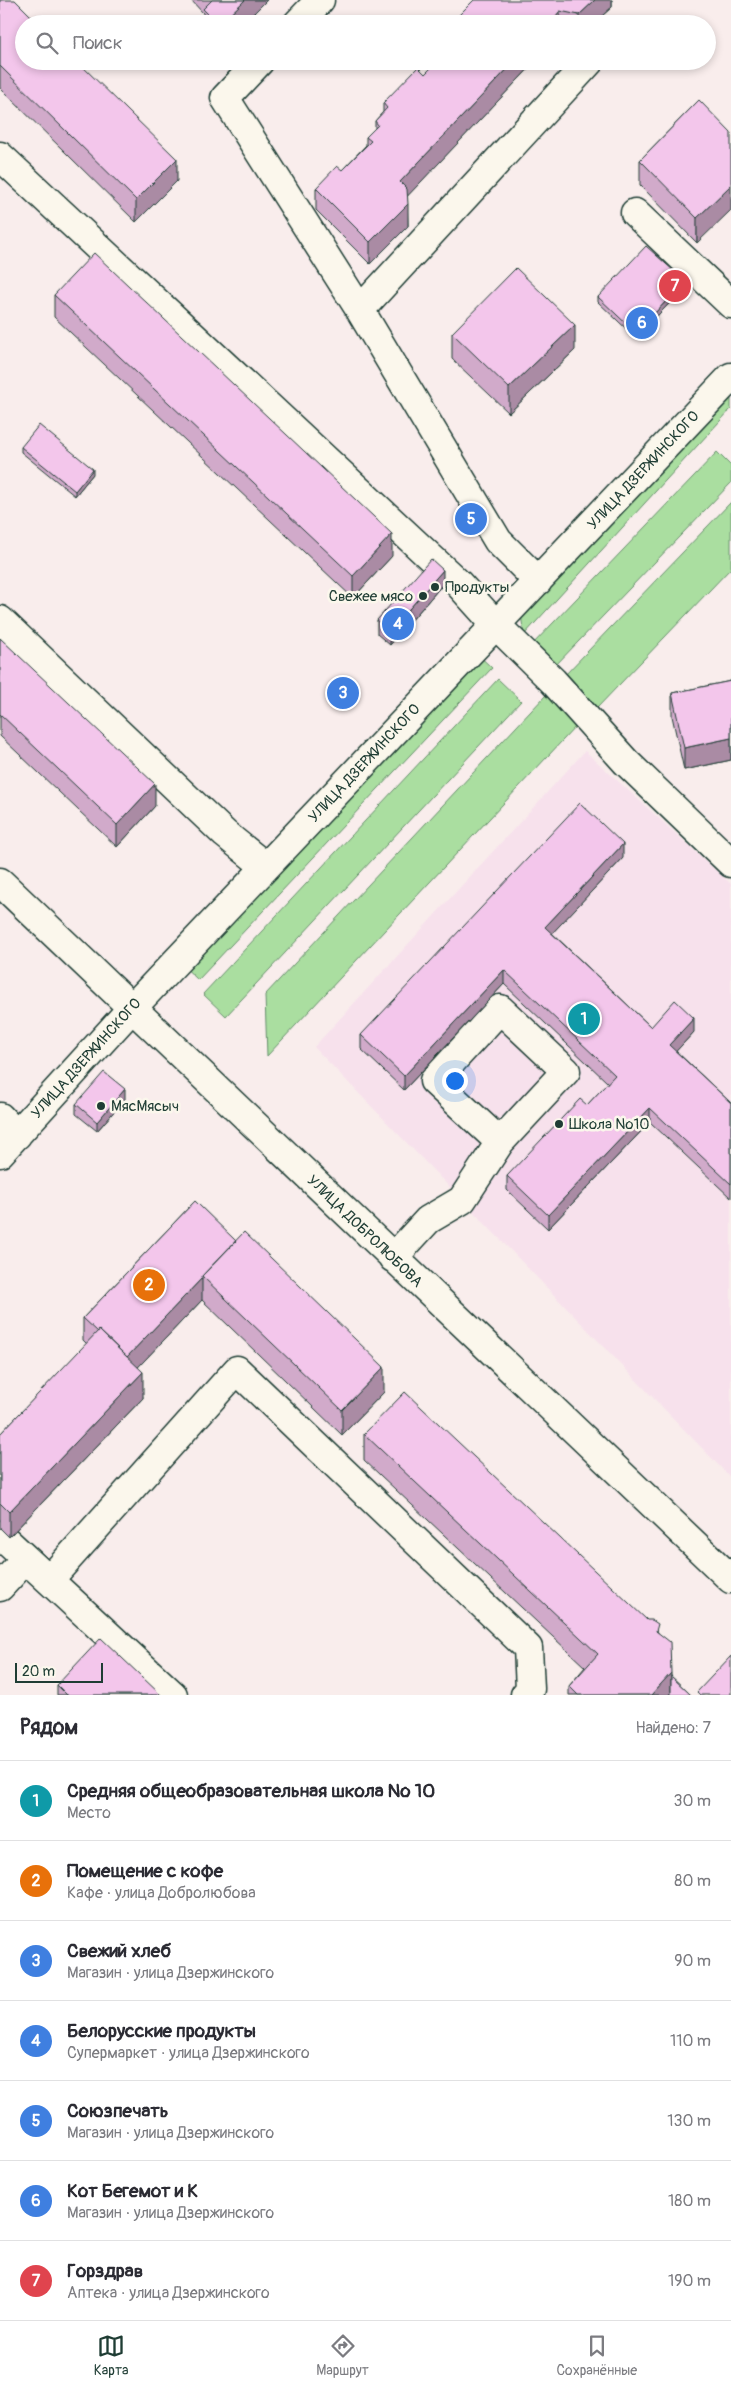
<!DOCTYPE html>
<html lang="ru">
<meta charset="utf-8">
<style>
body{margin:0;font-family:Pangolin,sans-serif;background:#f2f2f3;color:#2b2b33}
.scale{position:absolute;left:15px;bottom:12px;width:88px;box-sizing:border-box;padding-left:5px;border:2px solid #1f3d34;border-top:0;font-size:14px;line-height:18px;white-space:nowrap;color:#1f3d34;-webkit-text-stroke:4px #fbf7ec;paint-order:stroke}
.you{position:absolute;left:454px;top:1080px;width:18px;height:18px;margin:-12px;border:4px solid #fff;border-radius:50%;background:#1a73e8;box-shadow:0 0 0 8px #1a73e833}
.badge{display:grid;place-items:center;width:32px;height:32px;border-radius:50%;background:#1f3d34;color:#fff;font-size:16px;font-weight:700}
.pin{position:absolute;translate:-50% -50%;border:2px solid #fff;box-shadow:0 1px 5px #0006}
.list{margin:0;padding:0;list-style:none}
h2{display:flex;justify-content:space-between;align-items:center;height:65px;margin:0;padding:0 20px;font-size:21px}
h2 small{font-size:16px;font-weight:400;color:#7c7c81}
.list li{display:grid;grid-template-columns:32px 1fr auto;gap:15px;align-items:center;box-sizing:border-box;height:80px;padding:0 20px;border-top:1px solid #e1e1e2}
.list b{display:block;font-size:19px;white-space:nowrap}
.list p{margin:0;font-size:16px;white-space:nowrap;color:#7c7c81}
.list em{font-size:16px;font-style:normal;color:#7c7c81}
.icon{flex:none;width:28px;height:28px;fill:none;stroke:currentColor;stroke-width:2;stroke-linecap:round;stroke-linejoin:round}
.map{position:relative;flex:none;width:731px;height:1695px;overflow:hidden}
.search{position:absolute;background:#fff;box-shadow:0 2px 8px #0003;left:15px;right:15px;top:15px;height:55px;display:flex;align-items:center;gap:12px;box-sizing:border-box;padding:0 18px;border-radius:28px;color:#7c7c81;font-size:19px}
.sheet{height:625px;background:#fff}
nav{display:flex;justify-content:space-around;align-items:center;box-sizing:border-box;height:70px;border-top:1px solid #e1e1e2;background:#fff;font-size:14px;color:#7c7c81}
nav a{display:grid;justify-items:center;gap:2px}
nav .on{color:#1f3d34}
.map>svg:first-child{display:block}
.built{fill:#f7e1ec}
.green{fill:#aadea0;stroke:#648e6a}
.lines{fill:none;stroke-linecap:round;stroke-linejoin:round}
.minor-casing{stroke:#1f3d34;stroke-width:31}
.minor{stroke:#fbf7ec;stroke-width:28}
.wall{fill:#d1aaca;stroke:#1f3d34}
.shaded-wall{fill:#aa8ba4;stroke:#1f3d34}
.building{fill:#f3c6eb;stroke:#1f3d34}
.poi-dot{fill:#1f3d34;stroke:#fbf7ec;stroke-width:2}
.labels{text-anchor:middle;stroke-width:5;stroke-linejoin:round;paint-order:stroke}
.street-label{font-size:15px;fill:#1f3d34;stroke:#fbf7ec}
.poi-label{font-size:15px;fill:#1f3d34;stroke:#fbf7ec;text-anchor:start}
</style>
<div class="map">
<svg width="731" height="1695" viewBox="0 0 731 1695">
<rect width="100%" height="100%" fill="#f9edec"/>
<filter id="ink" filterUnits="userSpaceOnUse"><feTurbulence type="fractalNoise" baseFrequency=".02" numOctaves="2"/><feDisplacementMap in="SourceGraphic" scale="10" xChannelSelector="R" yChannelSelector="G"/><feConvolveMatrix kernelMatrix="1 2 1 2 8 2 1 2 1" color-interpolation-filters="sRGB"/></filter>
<g filter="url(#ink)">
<path class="built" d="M585,751L731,884V1478L314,1047Z"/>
<path class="green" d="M731,377V409L524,635L520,608Z
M717,452L731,466V483L553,668L531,646Z
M731,502V568L596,709L563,677Z
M472,649L492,668L198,980L178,961Z
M498,679L521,701L226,1016L203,994Z
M546,695L577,725L267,1056L265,995Z"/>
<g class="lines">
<g class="minor-casing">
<path id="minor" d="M297,24L320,0
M260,61L225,98L360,310
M0,156L458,583L495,624L553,681L626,762L731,863
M635,213L731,304
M538,581L498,541L360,310L590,61
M0,620L225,834L266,867
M0,882L731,1579
M0,1117L17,1135
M0,1153L132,1008L731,377
M393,1258L428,1220L462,1200L500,1142L566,1071L500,1009L434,1081L500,1142
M0,1535L173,1695
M49,1580L237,1370L528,1648L530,1689L525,1695
M0,1587L26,1559"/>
</g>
<use href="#minor" class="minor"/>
</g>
<path class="wall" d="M0,0L177,181L136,222L0,88Z
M191,0H267L243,24H203V13Z
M612,0V7L593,24H452V22Z
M438,61H536L407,196L408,226L370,264L316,210V188L342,170L366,145V137L375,128V121L383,112V103L425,74Z
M699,100L697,243L640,185V160Z
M685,287L636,338L598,302V297Z
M54,295L392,556L353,598L54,317Z
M452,333L575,350L509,413L452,359Z
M21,447L93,474L75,496L21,452Z
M443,584L390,645L377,634V620Z
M0,638L155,806L117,847L0,736Z
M731,681V760L684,770L672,716V693Z
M623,858L552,933L651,1027L694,1032L676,1051L731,1103V1198L650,1122L548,1229L507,1190V1176L587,1105L608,1083L504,984L404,1090L361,1049V1035Z
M125,1099L97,1131L76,1114V1104Z
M195,1201L384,1392L342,1435L202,1300L138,1367L143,1398L9,1537L0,1528V1434L87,1344L83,1340V1318Z
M364,1434L658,1632L671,1676L691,1695H569V1686L585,1667L364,1460Z
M57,1685L161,1695H57Z"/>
<path class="shaded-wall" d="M245,0H267L243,24H220Z
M595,0H612V7L593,24H579V15Z
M560,11V24H549Z
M515,61H536L400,204V182Z
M177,159V181L136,222V200Z
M731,185V210L697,243V218Z
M408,204V226L370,264V242Z
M685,281V287L636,338V333Z
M575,325V350L509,413V388Z
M93,469V474L75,496V491Z
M392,534V556L353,598V576Z
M443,570V584L390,645V631Z
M731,738V760L684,770V748Z
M155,784V806L117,847V825Z
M623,844V858L545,941V927Z
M504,970V984L404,1090V1076Z
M694,1018V1032L669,1059V1045Z
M125,1089V1099L97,1131V1122Z
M650,1108V1122L548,1229V1215Z
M202,1278V1300L125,1381V1359Z
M384,1367V1392L342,1435V1410Z
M143,1372V1398L9,1537V1512Z
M671,1673V1695H651Z"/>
<path class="building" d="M0,0H15L39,24H24V61H77L177,159L136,200L0,66Z
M212,0H245L220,24H218L203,9Z
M474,0H595L579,15L560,11L549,24H453L452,22Z
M438,61H515L400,182L407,189L408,204L370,242L316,188L337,166L342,170L371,141L366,137L378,125L375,121L387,108L383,103L418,67L425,74Z
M699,100L731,133V185L697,218L640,160Z
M646,246L685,281L636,333L598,297Z
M94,253L392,534L353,576L54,295Z
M516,268L575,325L509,388L452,333Z
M39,425L93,469L75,491L21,447Z
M431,559L443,570L390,631L377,620Z
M0,638L155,784L117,825L0,714Z
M731,681V738L684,748L672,693Z
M580,803L623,844L545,927L651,1027L675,1000L694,1018L669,1045L731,1103V1184L650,1108L548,1215L507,1176L580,1099L587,1105L615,1075L504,970L404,1076L361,1035Z
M104,1072L125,1089L97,1122L76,1104Z
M195,1201L236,1241L202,1276V1278L127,1357L99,1330L98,1332L83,1318Z
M244,1232L384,1367L342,1410L202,1276Z
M99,1330L143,1372L9,1512L0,1503V1434Z
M405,1392L647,1620H652L658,1624L656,1631L670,1642L671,1673L651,1695H578L569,1686L598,1654L364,1434Z
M101,1638L161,1695H67L57,1685Z
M731,1656V1695H700L697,1692Z
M671,1676L691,1695H670L671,1694Z"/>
</g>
<g class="poi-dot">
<circle cx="435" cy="587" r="5"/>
<circle cx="423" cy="596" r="5"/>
<circle cx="101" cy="1106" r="5"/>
<circle cx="559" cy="1124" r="5"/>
</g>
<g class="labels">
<g class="street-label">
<text transform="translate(643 470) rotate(-47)" y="5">УЛИЦА ДЗЕРЖИНСКОГО</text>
<text transform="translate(364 763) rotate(-47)" y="5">УЛИЦА ДЗЕРЖИНСКОГО</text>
<text transform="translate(86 1058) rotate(-48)" y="5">УЛИЦА ДЗЕРЖИНСКОГО</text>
<text transform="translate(365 1231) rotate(44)" y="5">УЛИЦА ДОБРОЛЮБОВА</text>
</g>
<g class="poi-label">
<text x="445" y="592">Продукты</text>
<text x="413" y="601" text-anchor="end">Свежее мясо</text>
<text x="111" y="1111">МясМясыч</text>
<text x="569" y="1129">Школа №10</text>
</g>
</g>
</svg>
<div class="scale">20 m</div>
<div class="you"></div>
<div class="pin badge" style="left:584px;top:1019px;background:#0f9aa8">1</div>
<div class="pin badge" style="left:149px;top:1285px;background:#e8710a">2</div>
<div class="pin badge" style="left:343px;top:693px;background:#3f7fe0">3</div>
<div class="pin badge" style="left:398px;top:624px;background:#3f7fe0">4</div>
<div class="pin badge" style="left:471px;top:519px;background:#3f7fe0">5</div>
<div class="pin badge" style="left:642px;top:323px;background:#3f7fe0">6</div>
<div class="pin badge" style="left:675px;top:286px;background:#e0444e">7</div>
<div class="search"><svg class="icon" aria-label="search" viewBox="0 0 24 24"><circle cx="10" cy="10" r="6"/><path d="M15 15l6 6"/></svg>Поиск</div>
</div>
<section class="sheet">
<h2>Рядом<small>Найдено: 7</small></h2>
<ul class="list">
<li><span class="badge" style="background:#0f9aa8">1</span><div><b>Средняя общеобразовательная школа № 10</b><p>Место</p></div><em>30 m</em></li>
<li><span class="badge" style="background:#e8710a">2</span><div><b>Помещение с кофе</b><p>Кафе · улица Добролюбова</p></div><em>80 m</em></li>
<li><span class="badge" style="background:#3f7fe0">3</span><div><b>Свежий хлеб</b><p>Магазин · улица Дзержинского</p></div><em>90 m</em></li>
<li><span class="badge" style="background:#3f7fe0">4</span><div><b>Белорусские продукты</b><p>Супермаркет · улица Дзержинского</p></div><em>110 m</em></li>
<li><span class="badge" style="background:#3f7fe0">5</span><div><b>Союзпечать</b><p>Магазин · улица Дзержинского</p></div><em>130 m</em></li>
<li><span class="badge" style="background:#3f7fe0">6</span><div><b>Кот Бегемот и К</b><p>Магазин · улица Дзержинского</p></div><em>180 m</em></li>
<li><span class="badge" style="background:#e0444e">7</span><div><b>Горздрав</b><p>Аптека · улица Дзержинского</p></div><em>190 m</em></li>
</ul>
</section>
<nav>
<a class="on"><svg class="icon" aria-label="map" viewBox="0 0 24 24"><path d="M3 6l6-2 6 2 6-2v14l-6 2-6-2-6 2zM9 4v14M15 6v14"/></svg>Карта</a>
<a><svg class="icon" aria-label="directions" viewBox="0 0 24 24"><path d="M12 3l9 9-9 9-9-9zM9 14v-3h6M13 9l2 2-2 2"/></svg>Маршрут</a>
<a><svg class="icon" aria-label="saved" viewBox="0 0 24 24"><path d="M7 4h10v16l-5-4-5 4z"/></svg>Сохранённые</a>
</nav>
